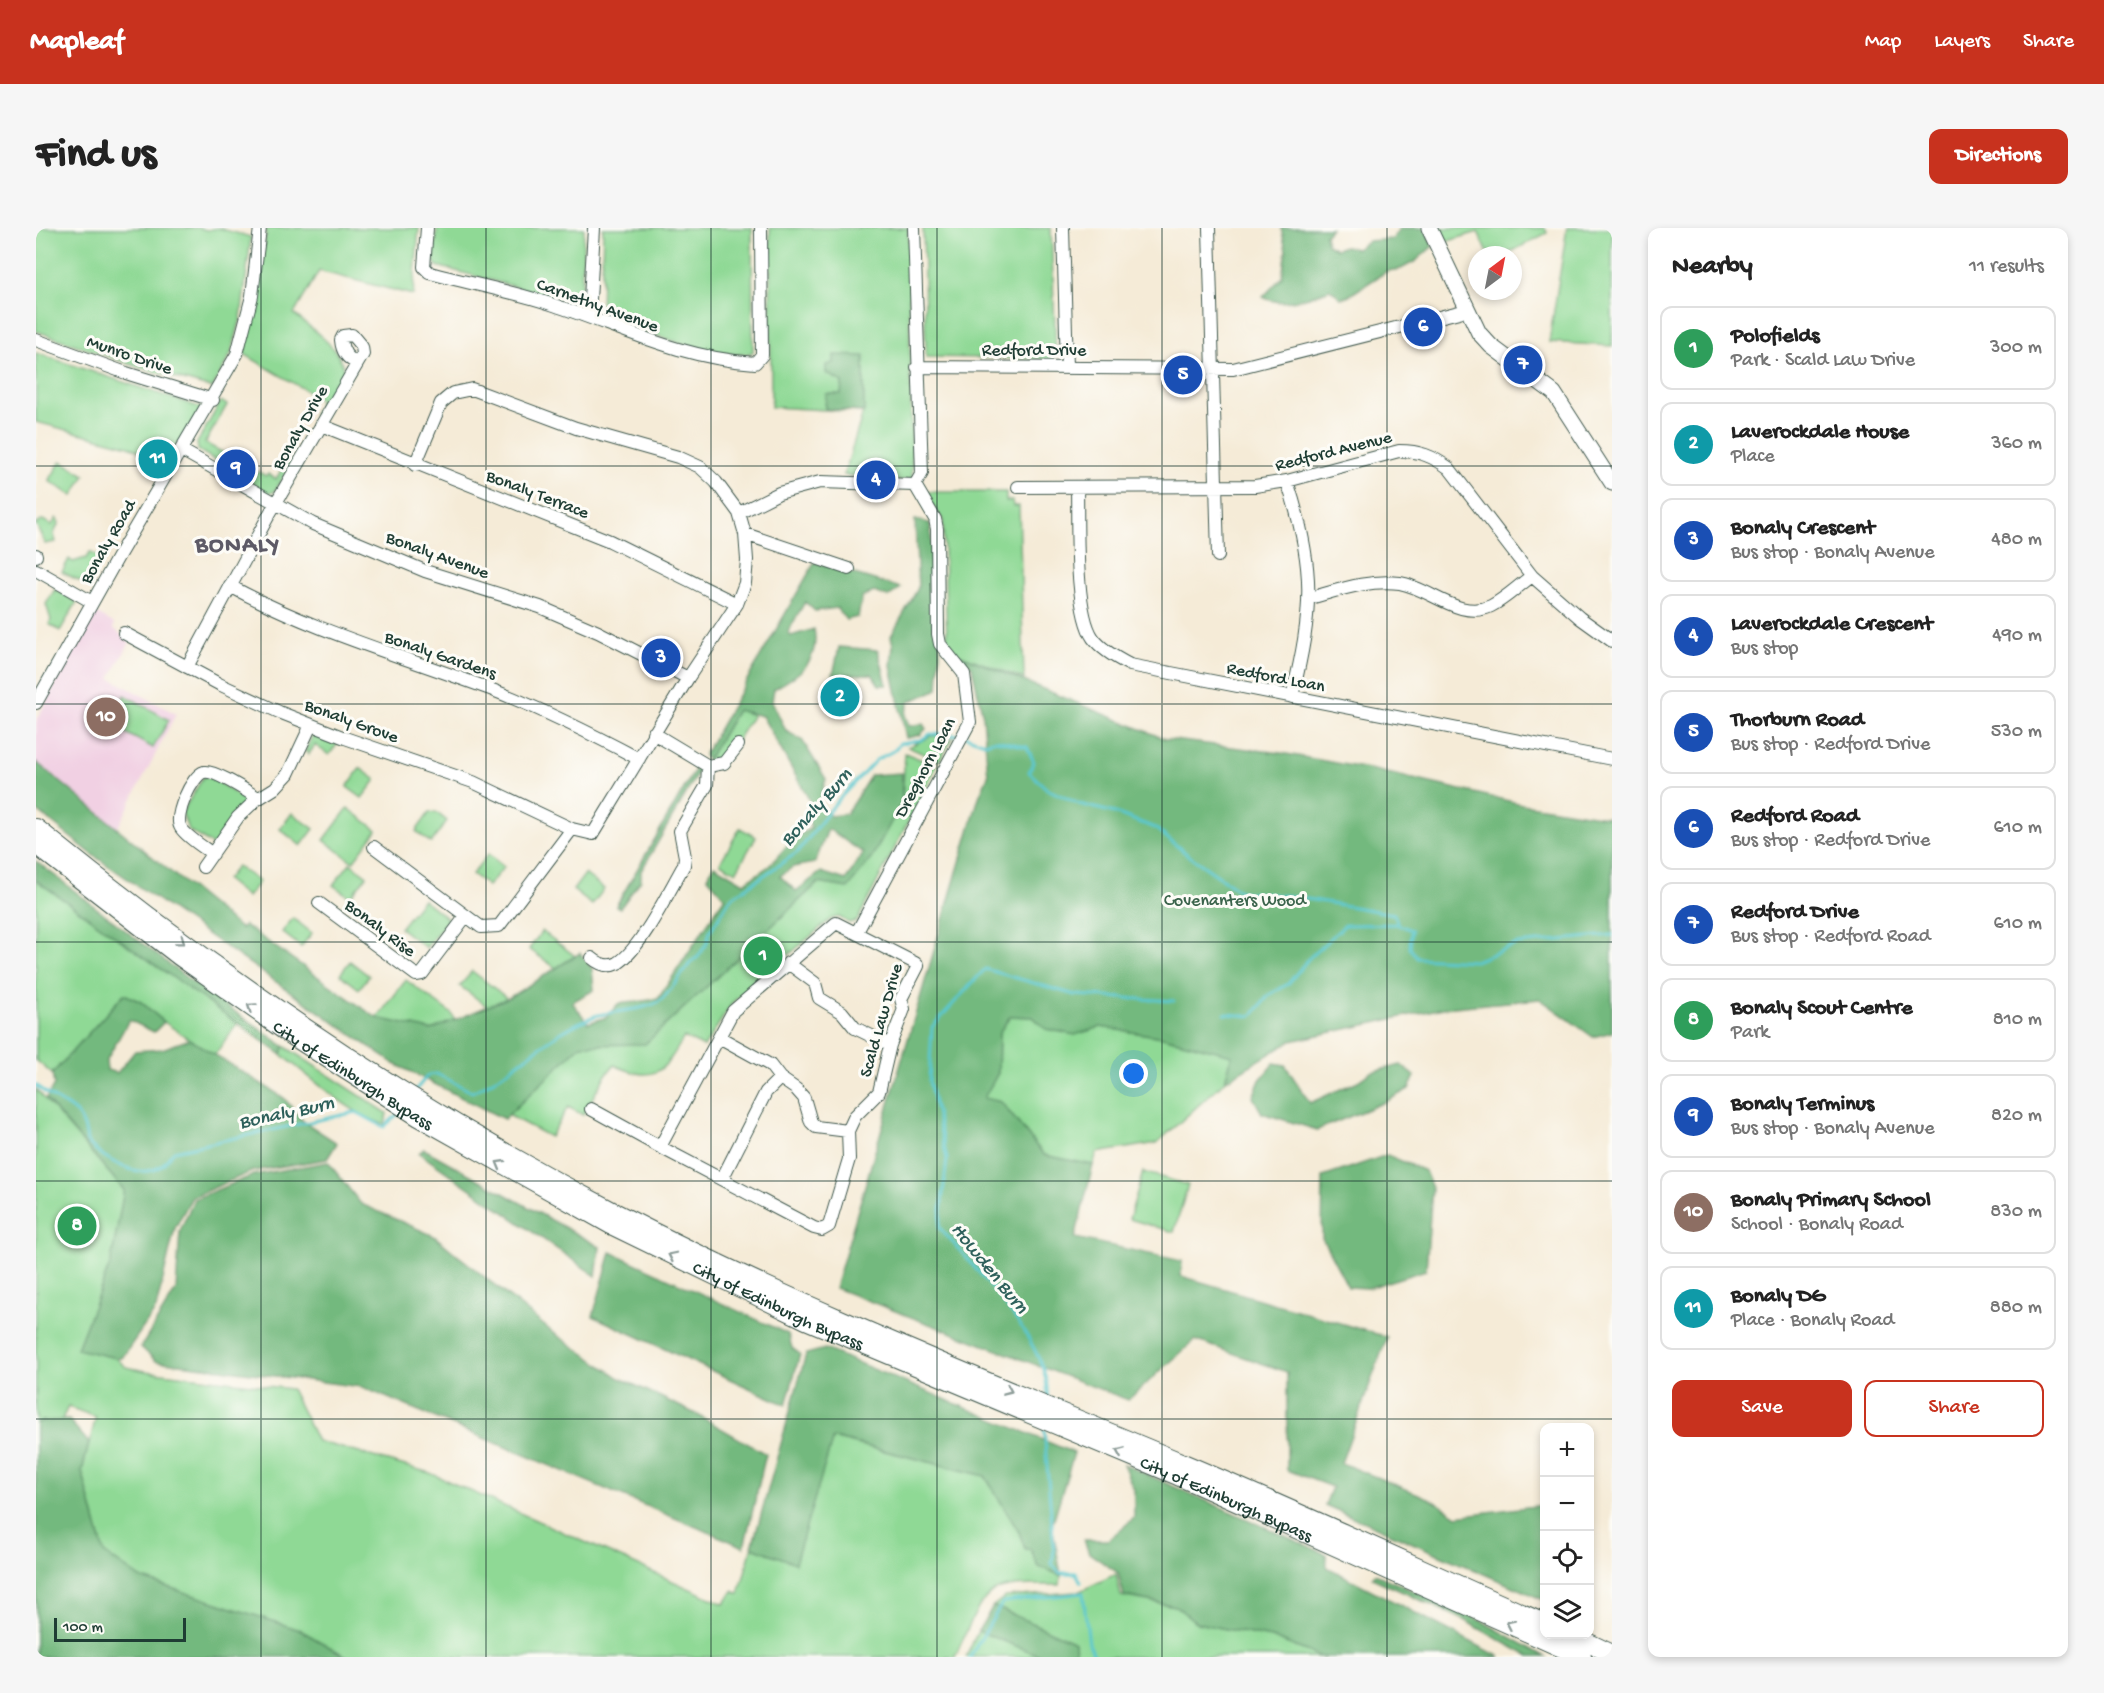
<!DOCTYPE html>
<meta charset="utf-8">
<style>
body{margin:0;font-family:"Gochi Hand",sans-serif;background:#f6f6f6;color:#222}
.controls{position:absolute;right:18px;bottom:18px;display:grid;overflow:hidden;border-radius:12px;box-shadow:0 3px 9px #0003}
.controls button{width:54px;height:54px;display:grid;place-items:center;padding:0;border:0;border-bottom:2px solid #e0e0e0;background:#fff;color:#222;font:30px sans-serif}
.compass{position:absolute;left:1432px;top:18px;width:54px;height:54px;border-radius:50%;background:#fff;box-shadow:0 3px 9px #0003;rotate:32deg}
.scale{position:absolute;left:18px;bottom:15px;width:132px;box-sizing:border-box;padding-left:6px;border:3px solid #1f3d34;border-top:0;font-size:16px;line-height:21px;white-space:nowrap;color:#1f3d34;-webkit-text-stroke:4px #fdfcf7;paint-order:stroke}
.you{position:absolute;left:1098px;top:846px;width:21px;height:21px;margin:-15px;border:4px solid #fff;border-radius:50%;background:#1a73e8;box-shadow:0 0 0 9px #1a73e833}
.badge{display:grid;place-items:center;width:39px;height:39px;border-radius:50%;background:#c8321e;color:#fff;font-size:20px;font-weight:700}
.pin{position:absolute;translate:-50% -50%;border:3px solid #fff;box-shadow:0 2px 6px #0006}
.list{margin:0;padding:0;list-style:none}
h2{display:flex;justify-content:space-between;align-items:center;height:78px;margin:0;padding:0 24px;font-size:26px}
h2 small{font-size:20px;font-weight:400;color:#767676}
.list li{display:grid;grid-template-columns:39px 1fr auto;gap:18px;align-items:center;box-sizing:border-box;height:84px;margin:0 12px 12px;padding:0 12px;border:2px solid #e0e0e0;border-radius:12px}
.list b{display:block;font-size:22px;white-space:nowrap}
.list p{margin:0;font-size:20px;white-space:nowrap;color:#767676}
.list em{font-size:20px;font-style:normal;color:#767676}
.actions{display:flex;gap:12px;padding:18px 24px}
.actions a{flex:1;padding:14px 0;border:2px solid #c8321e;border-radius:12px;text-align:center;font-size:21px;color:#c8321e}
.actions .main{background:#c8321e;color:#fff}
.icon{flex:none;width:33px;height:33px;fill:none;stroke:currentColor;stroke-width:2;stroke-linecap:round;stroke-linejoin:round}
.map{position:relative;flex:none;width:1576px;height:1429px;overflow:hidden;border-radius:12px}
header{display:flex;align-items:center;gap:36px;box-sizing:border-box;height:84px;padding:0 30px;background:#c8321e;color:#fff}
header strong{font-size:28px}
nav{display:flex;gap:33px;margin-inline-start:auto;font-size:21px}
.intro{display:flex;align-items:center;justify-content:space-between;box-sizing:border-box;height:144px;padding:0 36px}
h1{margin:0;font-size:42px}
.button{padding:15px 27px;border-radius:12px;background:#c8321e;color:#fff;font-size:21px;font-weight:700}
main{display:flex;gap:36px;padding:0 36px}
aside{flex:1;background:#fff;border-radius:12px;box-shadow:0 3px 9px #0003}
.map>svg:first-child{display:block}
.built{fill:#f1d0e3}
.green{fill:#8fd995;stroke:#578b64;stroke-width:1.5}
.forest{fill:#73b97e;stroke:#497b59;stroke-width:1.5;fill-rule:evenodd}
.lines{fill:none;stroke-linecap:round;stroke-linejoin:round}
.stream{stroke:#5bc8cf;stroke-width:3}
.minor-casing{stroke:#3f574c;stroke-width:14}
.major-casing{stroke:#3f574c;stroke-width:17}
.highway-casing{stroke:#3f574c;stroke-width:20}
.minor{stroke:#fff;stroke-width:12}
.major{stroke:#fff;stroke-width:15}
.highway{stroke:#fff;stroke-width:18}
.oneway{stroke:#8f9e9a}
.grid{fill:none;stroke:#1f3d34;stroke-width:1.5;stroke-opacity:0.55}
.labels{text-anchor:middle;stroke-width:6;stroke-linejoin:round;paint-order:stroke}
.street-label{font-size:18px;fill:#1f3d34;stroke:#fdfcf7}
.park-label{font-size:18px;fill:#3b644c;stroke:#fdfcf7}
.water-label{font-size:20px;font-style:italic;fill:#2e605b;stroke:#fdfcf7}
.district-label{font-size:24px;font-weight:bold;letter-spacing:1.5px;fill:#5d5a66;stroke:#fdfcf7}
</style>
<header>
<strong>Mapleaf</strong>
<nav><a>Map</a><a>Layers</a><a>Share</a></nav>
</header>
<div class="intro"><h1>Find us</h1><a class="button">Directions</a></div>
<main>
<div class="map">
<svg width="1576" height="1429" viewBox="0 0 1576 1429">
<rect width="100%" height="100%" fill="#fdfcf7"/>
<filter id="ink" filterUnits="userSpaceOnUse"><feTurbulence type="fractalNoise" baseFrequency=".0167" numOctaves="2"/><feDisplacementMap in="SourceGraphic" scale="12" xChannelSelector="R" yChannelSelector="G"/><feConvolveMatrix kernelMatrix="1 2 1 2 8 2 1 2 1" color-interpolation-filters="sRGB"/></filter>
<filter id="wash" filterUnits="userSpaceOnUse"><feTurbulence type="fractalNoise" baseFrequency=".008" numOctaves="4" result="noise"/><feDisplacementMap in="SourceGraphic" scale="24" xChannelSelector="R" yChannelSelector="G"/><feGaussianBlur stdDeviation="1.35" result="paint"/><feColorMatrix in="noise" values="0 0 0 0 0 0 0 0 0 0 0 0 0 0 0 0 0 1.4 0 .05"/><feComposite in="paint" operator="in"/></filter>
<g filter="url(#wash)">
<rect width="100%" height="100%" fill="#f5ebd7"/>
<path class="built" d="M58,384L79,396L77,400L94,414L74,450L140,486L81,601L0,534V493Z"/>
<path class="green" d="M0,0H163L171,2L182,0L215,9L205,90L195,126L176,160L102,139L0,103Z
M231,0H383L377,67L283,43L258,86C272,98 315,126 307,150C302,163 291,177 283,190L277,186L284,178L282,176L284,173L276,166L208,126L218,87L223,84L219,78Z
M401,0H548L545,69L537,74L401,38L398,34Z
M567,0H716L717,124C693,136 590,99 565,85Z
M734,0H872L876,251L863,253L808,247L827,184L735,179Z
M887,0H1015L1020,127L1017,131L890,129Z
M1402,0H1509L1511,5L1469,27H1453L1442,4L1409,14Z
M1531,0H1576V118L1513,114Z
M0,125L166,180L138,224L129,225L118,220L114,229L93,218L0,194Z
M185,173L191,177L169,215L230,248L232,246L240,251L251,232L256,235L238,264L233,265L162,222L161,215Z
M25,233L49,247L37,268L13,253Z
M891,264H970V273H976L977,278H983L988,451L922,426L911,412L907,292L894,274Z
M20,290L23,294L18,306L20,314L9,316L0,296L7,292L16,297Z
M72,322L51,357L26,344L33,331L37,334L50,330L54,324L66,331Z
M19,361L41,374L24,403L13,396L15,392L10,376Z
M89,467L133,492L117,520L73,496Z
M701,482L717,487L696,520L685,532L671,533Z
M282,505L303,514L293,527L279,517L273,526L269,523L276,509Z
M895,508H906L907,514L917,510L903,533L872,519Z
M869,525L901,538L821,693L813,695L803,689L795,691L697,774L668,819L648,809C627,846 619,855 578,837L569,848L547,887L532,879L514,909L472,887L545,817L609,816L782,655L812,660L866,574Z
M324,540L340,552L326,570L311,559Z
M168,548L178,551L208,572L207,578L178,618L152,602L146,584Z
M312,580L341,602L317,634L288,612Z
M400,584L411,593L395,615L380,603L393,585Z
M256,585L278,601L265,618L244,601Z
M704,600L720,609L700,644L684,635Z
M452,626L468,639L452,658L436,646Z
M314,635L331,648L314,669L297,657Z
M201,638L223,654L211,669L190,652Z
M549,646L568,661L556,677L537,662Z
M0,652L205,797L202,795L178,828L128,794L105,774L88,766L16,846L0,832Z
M387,671L412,691L390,720L364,700Z
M257,690L276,705L265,719L246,704Z
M506,703L539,728L520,740L493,721Z
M314,733L333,748L323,761L304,746Z
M436,743L471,770L452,779L424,758Z
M370,752L416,786L419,793L395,802L341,790Z
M974,788L997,789L1010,801L1039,806L1065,799L1127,809L1197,827L1189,853L1121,915L1061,925L1057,937L1008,927L965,874L947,870L962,845L963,805Z
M248,818L351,885L349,896C317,889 272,847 246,827Z
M0,861L88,962L75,1034L41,1121L80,1130L90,1139L110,1143L255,1161L281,1213L394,1245L688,1376L697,1363L703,1366L716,1319L759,1334L796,1210L949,1248L983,1304L989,1321H994L1003,1339L1025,1347L1024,1357C945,1356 951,1359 919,1429H311L264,1402L104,1350L68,1325L46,1243L60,1189L32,1179L21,1201L0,1273Z
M1107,944L1152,957L1138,1004L1093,991Z
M1080,1346L1085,1368L1140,1378L1161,1395L1240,1411L1285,1429H1040L1039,1414L957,1378L969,1369L1042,1364Z
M942,1403L1008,1429H930Z"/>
<path class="forest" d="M1245,0H1295L1289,7L1291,16L1300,21L1309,18L1320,21L1332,13L1357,11L1364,0H1389L1397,18L1380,33L1365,41L1351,43L1311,69L1305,70L1294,61C1275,69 1246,80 1227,69L1246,49L1250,22Z
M798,127L828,128V184L789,181L790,166H805L806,154L790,145V137L798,135Z
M879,292L894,295L904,424L902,461L873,474L869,487L873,498L887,496L890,501L884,507L870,510L855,438L857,417L855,408L882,360Z
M779,334L865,360L852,369L838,364L826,369L822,389L810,392L801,380L779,383L769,374L752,404L755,408L778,401C784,434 763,447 738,461L736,473L750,503L766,512L790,551L783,574L794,588L810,586L835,547L866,545V574L835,631L812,660L782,655L609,816L545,817L468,891L357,835L57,627L0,582V534L205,701L208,697L341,790L395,802L474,769L544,725L556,740L558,762L536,774L552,795L571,789L582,776L622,771L689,669L671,649L678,637L708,655L733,638L757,611L775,600L770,583L774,573L726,488L701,482L671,533L668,527ZM792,601L827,625L810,652L785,644L760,663L744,648L757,639L779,635Z
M803,419L842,422L851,457H843L836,446L797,447Z
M922,426L1129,511L1245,525L1338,542L1486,576L1576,590V804L1557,809L1504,771L1407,780L1255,813L1189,853L1196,827L1127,809L1065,799L1039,807L1010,801L997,789L974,788L963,805L962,845L948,870L965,874L1008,927L1057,937L1039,1010L1146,1033L1145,1048L1351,1109L1305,1235L1395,1271L1421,1288L1507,1277L1508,1372L1289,1277L1296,1259L1251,1242V1144L1159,1112L1092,1172L799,1060L943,569L952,548L947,488L936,439Z
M661,538H666L605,643V652L584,680L580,678Z
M0,633L155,753L248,818L246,827L0,652Z
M88,766L105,774L128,794L118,804L93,792L70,833L71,842L81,845L99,823L126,821L154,811L248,870L267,893L301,915L291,931L217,943L156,969L139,1000L120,1081L86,1130H80L41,1121L75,1034L88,962L10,871L18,857L16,846Z
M1238,835L1249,837L1274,875L1322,853L1335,844L1365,837L1379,848L1373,861L1349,874L1281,902L1226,885L1217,869L1224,852Z
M388,921L564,1019L560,1048L383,925Z
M1351,927L1389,943L1396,960L1390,1042L1332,1060L1312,1059L1286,1010L1287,949Z
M292,934L325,976L398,1008L515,1103L584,1150L660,1186L730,1226L708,1319L326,1159L120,1133L105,1119L140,1062L144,1003L158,971L218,947Z
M575,1024L752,1106L756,1120L764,1126L750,1177L557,1088Z
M789,1121L1038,1225L1016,1297L1025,1347L1003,1339L994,1321H989L983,1304L949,1248L797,1210L759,1335L716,1319L770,1126Z
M33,1192L53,1215L46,1243L68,1325L104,1350L264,1402L311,1429H0V1196L5,1193Z
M1087,1236L1290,1326L1291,1339L1464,1429H1285L1240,1411L1161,1395L1140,1378L1088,1368L1082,1345L1053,1325L1048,1312H1072L1098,1290V1262Z
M1339,1346L1444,1392L1510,1429H1494L1426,1391L1336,1350Z
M957,1378L1039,1414L1040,1429H1008L942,1403Z"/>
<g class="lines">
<path class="stream" d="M929,508L949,515L960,512L991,519L998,534L993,544L1011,561L1043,576L1079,585L1119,600L1152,627L1205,664L1254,668L1358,686L1362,696L1375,702L1374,720L1381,730L1439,733L1481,716L1576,707
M1189,786L1216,788L1233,767L1252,756L1272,731L1309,697L1362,696
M0,857C24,880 48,875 51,914C67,930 104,955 126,937C130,934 134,927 138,923L320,884L348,899L364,884
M378,864L392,847L401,846L436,864C480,844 511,805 559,788C574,783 614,782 625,772C637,761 646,745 656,733L662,729L671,715L674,703L695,670L762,624L801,573L840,532L859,522L864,515L885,512L894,506L923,507
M1011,1169C1016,1118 936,1037 903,999L911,931L893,853L896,799L949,741L1039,767L1138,773
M1008,1201L1018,1322L1016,1336L1024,1345H1040L1045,1354
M934,1429L967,1374L1047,1365L1053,1416L1059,1429"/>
</g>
</g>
<g filter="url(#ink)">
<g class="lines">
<g class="minor-casing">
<path id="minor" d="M391,0L388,39L394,45C435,56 477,63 518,77C587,100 644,130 719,135L726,127L725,0
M878,0L886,245L879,257
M1027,0L1031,139
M1173,0L1182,328
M553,89L558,0
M0,112L90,145L177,172
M881,139L1197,141L1431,82
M285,197L574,313L701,376
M145,222L277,296L389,343L504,379L562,404L652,450
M1251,253C1280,340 1277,382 1256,469
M982,259L1219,258L1251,253L1363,223C1384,223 1396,228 1413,240L1496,348L1544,390L1576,413
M1041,259C1042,295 1038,382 1057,410C1066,422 1080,430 1094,437L1576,531
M703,285L743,265L784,254L879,257
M709,306L813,341
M0,327V328
M0,342L56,374
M194,358C277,403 366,428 454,461C506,481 554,505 603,531
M1274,370C1303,362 1333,351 1364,355C1394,360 1424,393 1455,378C1469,371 1482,358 1496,348
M88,405L183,456L243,484L309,510L437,554L536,601L557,606L652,450L701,376L709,355L711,332L709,306L703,285L680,254L664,239L642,229L540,200L436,161L417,165L405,175L379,237
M151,439L234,285L327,126L326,119L316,107L307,108L305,112C306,123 311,131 321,135
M0,475L83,327L201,126L216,68L224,0
M672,538L688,535L702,517
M338,619L445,699L463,698L536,601
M177,626C167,619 152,610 145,600C137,589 156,547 168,544C179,542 212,564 222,570
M167,639L202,589L220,572L239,560L252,546L275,497
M283,675L380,747L386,746L430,688
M821,704L934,494L928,446L904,416L902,406L901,301L899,291L879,257
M556,730C563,736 572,740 582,735C605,721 634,661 648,637L649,629L644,603L671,557L672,538L617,505
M752,735L779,755L783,770L806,784L819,800L854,817
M683,809L734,837L744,850L760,861L768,870L775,894L780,899L812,903
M555,881L624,919L697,783L800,695L879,735L882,738L865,771L868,781L854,817L843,864L819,888L812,903L813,931L793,998L786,1002L778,1000L624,919
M686,951L730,864L744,850"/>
</g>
<g class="major-casing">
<path id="major" d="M1393,0L1443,105L1455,118L1518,165L1576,255"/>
</g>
<g class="highway-casing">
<g id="highway">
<path d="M0,600C180,746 373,878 580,985C764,1080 956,1155 1147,1235C1268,1286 1388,1342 1508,1395"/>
<path id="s1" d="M0,617L143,728L252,805L383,889L575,997L770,1092L1142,1248L1546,1429"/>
<path d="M1534,1406L1576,1426"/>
</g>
</g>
<use href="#minor" class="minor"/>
<use href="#major" class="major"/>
<use href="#highway" class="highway"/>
</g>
<defs><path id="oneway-chevron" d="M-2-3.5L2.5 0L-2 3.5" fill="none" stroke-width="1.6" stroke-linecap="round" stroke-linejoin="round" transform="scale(1.5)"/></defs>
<g class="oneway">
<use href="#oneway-chevron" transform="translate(145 713) rotate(37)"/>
<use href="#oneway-chevron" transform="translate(215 779) rotate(-145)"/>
<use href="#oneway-chevron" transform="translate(464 936) rotate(-150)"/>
<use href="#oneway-chevron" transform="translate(636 1028) rotate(-154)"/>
<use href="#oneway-chevron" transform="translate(972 1162) rotate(23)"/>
<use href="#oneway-chevron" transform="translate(1084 1224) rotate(-157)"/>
<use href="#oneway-chevron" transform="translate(1474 1396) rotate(-155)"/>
</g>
</g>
<path class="grid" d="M225,0V1429M450,0V1429M675,0V1429M901,0V1429M1126,0V1429M1351,0V1429M0,238H1576M0,476H1576M0,714H1576M0,953H1576M0,1191H1576"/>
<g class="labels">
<g class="street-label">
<text transform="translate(562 76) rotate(20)" y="6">Carnethy Avenue</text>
<text x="998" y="127">Redford Drive</text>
<text transform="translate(94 126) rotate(19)" y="6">Munro Drive</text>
<text transform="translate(263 199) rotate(-60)" y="6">Bonaly Drive</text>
<text transform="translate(1297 222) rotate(-14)" y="6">Redford Avenue</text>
<text transform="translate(502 265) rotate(21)" y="6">Bonaly Terrace</text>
<text transform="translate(71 313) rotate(-60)" y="6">Bonaly Road</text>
<text transform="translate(402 326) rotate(20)" y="6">Bonaly Avenue</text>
<text transform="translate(405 426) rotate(19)" y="6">Bonaly Gardens</text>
<text transform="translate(1240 448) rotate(11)" y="6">Redford Loan</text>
<text transform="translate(316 492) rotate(20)" y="6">Bonaly Grove</text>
<text transform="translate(888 539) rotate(-62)" y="6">Dreghorn Loan</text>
<text transform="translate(345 699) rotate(37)" y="6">Bonaly Rise</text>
<text transform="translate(844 792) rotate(-74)" y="6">Scald Law Drive</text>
<text dy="6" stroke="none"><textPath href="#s1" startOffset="392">City of Edinburgh Bypass</textPath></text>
<text dy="6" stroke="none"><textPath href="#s1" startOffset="876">City of Edinburgh Bypass</textPath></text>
<text dy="6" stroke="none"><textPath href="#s1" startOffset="1364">City of Edinburgh Bypass</textPath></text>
</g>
<g class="park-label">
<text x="1199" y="677">Covenanters Wood</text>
</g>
<g class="water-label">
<text transform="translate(779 578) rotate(-48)" y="7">Bonaly Burn</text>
<text transform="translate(250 883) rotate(-12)" y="7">Bonaly Burn</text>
<text transform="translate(955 1039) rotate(51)" y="7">Howden Burn</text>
</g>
<g class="district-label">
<text x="202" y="323">BONALY</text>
</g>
</g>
</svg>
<div class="controls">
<button>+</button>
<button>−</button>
<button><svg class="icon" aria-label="locate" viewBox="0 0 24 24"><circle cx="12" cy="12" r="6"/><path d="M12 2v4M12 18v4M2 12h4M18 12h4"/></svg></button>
<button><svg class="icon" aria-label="layers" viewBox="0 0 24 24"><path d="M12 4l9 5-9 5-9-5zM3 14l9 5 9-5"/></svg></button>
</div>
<svg class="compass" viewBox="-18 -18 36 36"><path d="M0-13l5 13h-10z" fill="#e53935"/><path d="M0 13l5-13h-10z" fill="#767676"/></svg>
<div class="scale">100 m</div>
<div class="you"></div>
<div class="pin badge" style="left:727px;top:728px;background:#2e9e5b">1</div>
<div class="pin badge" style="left:804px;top:469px;background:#0f9aa8">2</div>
<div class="pin badge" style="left:625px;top:430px;background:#1a4fb4">3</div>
<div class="pin badge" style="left:840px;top:252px;background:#1a4fb4">4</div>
<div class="pin badge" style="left:1147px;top:147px;background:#1a4fb4">5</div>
<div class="pin badge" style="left:1387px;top:99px;background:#1a4fb4">6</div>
<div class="pin badge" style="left:1487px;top:137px;background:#1a4fb4">7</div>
<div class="pin badge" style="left:41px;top:998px;background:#2e9e5b">8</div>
<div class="pin badge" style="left:200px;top:241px;background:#1a4fb4">9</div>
<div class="pin badge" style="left:70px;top:489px;background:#8d6e63">10</div>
<div class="pin badge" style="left:122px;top:231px;background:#0f9aa8">11</div>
</div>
<aside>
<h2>Nearby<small>11 results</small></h2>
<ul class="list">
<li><span class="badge" style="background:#2e9e5b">1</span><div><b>Polofields</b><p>Park · Scald Law Drive</p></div><em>300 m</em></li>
<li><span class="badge" style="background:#0f9aa8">2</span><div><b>Laverockdale House</b><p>Place</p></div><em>360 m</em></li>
<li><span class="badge" style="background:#1a4fb4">3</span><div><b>Bonaly Crescent</b><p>Bus stop · Bonaly Avenue</p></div><em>480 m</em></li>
<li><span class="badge" style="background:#1a4fb4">4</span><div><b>Laverockdale Crescent</b><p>Bus stop</p></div><em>490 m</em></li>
<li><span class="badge" style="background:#1a4fb4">5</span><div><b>Thorburn Road</b><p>Bus stop · Redford Drive</p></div><em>530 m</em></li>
<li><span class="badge" style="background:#1a4fb4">6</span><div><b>Redford Road</b><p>Bus stop · Redford Drive</p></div><em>610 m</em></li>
<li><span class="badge" style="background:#1a4fb4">7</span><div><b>Redford Drive</b><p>Bus stop · Redford Road</p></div><em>610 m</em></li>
<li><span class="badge" style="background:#2e9e5b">8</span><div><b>Bonaly Scout Centre</b><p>Park</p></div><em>810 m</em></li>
<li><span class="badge" style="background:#1a4fb4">9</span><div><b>Bonaly Terminus</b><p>Bus stop · Bonaly Avenue</p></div><em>820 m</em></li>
<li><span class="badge" style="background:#8d6e63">10</span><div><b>Bonaly Primary School</b><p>School · Bonaly Road</p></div><em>830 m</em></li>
<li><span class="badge" style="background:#0f9aa8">11</span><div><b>Bonaly DG</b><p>Place · Bonaly Road</p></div><em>880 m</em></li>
</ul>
<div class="actions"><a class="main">Save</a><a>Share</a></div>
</aside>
</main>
